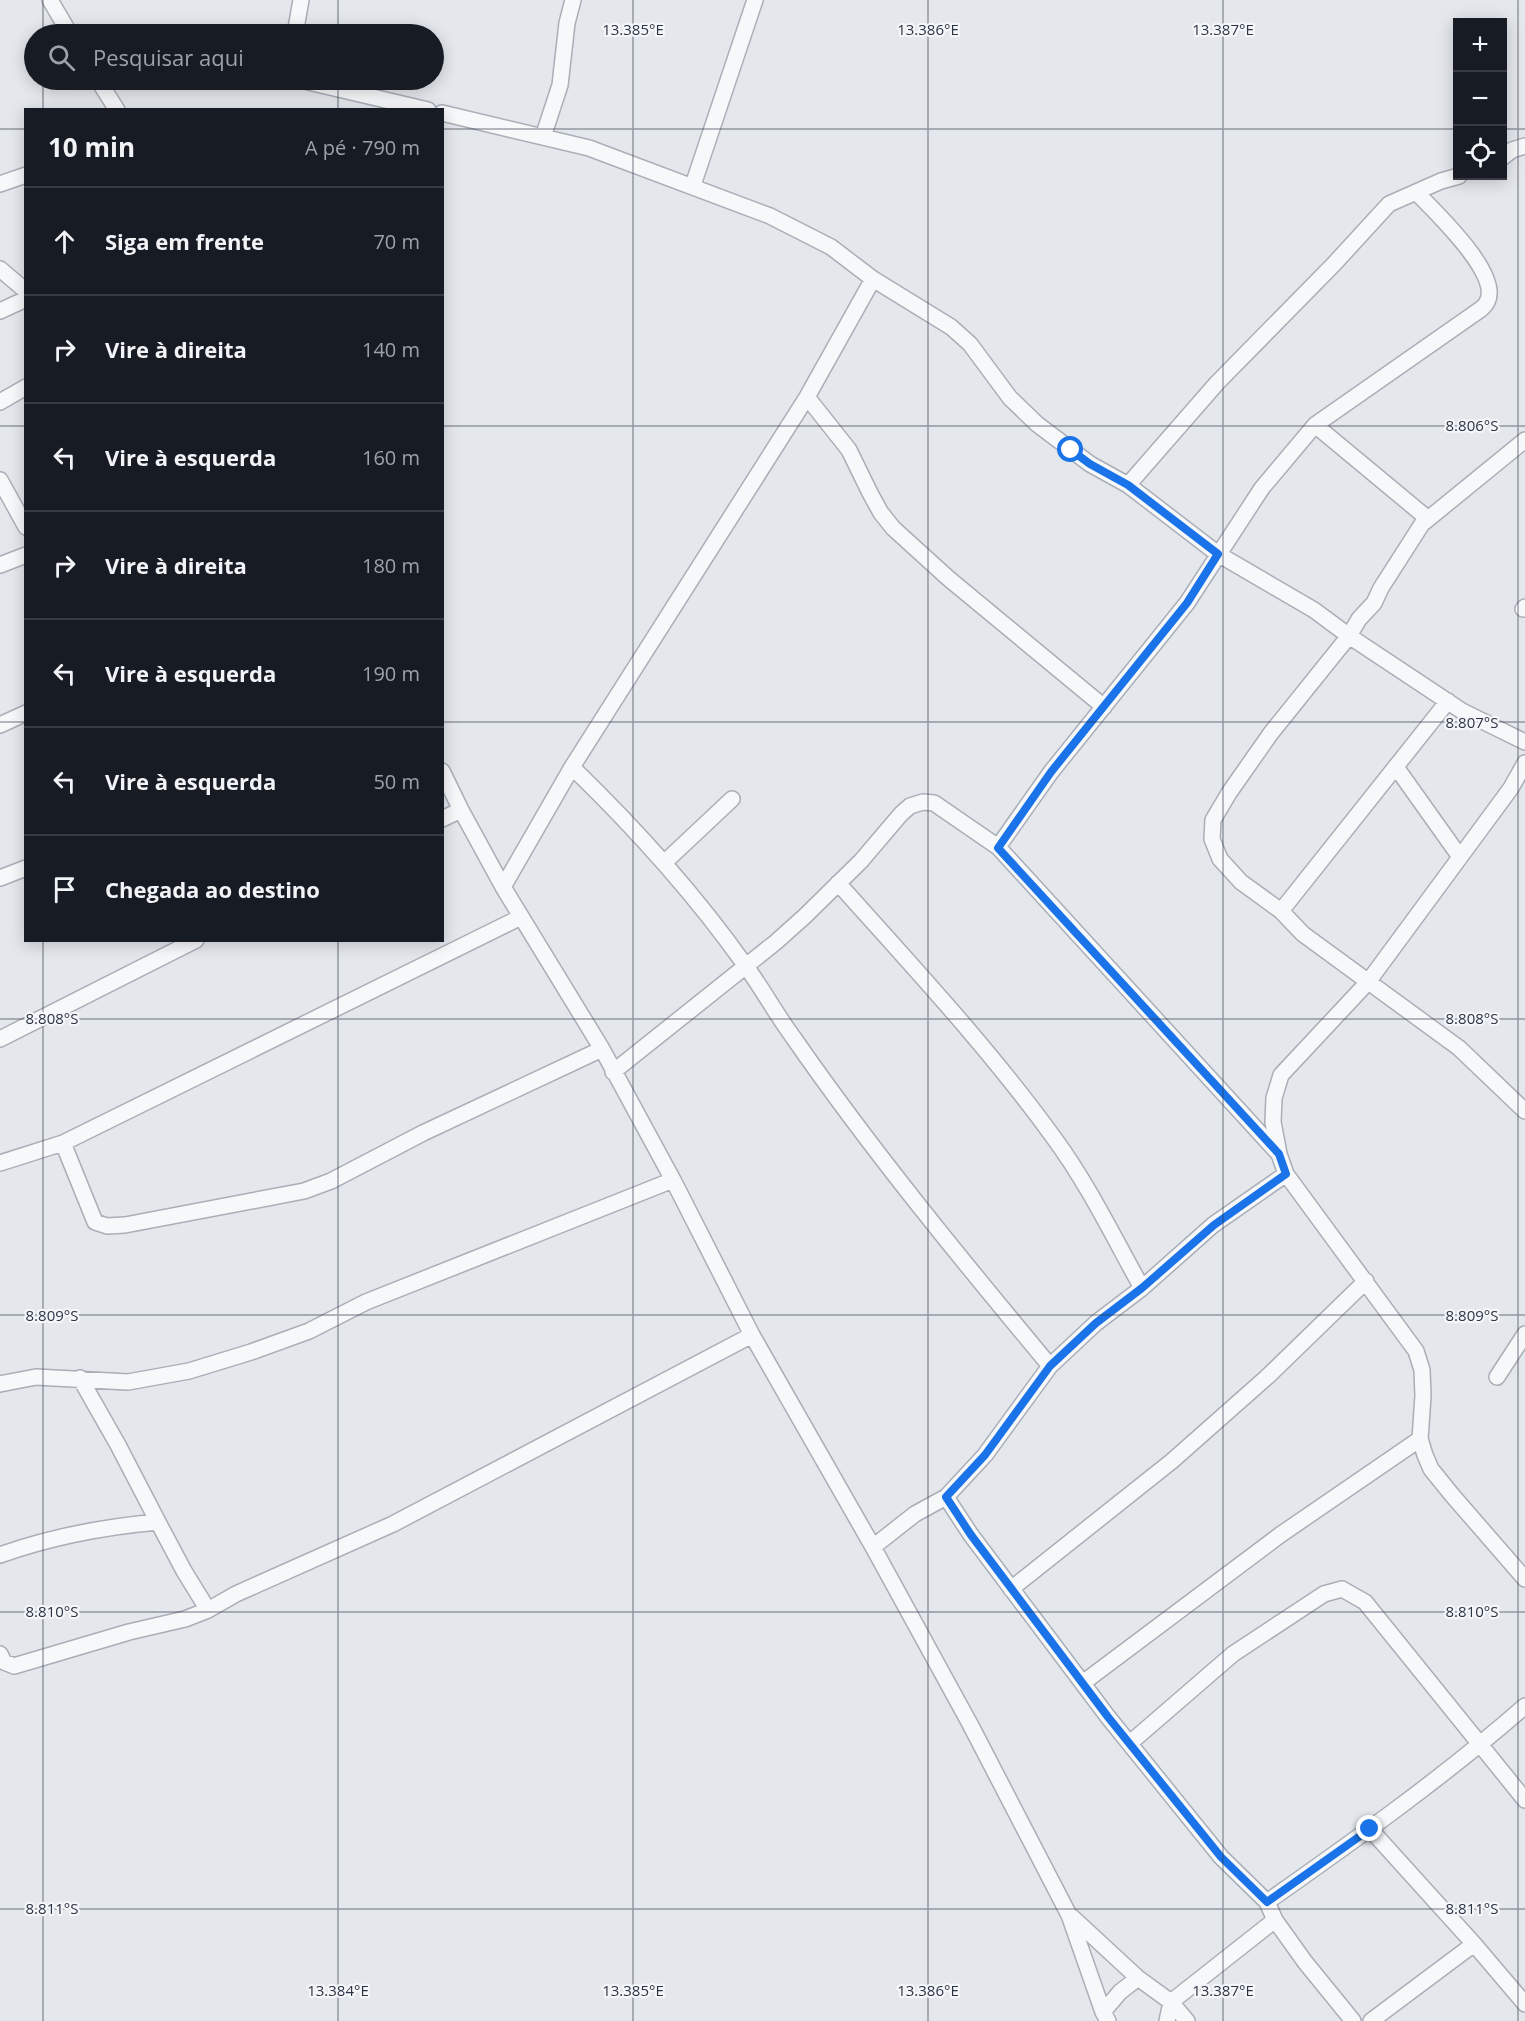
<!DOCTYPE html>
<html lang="pt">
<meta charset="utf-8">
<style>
body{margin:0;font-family:"Open Sans",sans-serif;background:#242831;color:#f1f3f6}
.controls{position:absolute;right:18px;top:18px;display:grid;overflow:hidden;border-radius:0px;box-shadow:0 3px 15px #0003}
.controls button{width:54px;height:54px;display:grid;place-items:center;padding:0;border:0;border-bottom:2px solid #363941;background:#171b24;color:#f1f3f6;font:30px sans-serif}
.stop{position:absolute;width:18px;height:18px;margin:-14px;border:4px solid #1a73e8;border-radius:50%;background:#fff}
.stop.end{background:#1a73e8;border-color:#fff;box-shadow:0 2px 6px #0008}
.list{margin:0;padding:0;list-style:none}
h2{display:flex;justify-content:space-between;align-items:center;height:78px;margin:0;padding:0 24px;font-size:26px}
h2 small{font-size:20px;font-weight:400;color:#9ea1a6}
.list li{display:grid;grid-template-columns:39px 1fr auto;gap:18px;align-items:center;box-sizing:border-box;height:108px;padding:0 24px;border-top:2px solid #363941}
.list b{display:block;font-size:22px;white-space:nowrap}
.list em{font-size:20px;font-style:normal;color:#9ea1a6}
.icon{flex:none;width:33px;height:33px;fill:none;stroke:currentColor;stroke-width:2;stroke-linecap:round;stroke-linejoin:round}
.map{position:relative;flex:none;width:1525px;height:2021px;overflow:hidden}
.search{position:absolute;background:#171b24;box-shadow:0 3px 15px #0003;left:24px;top:24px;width:420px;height:66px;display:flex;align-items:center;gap:15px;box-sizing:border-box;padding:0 21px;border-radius:33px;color:#9ea1a6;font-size:22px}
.panel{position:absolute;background:#171b24;box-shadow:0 3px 15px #0003;left:24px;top:108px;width:420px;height:834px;border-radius:0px}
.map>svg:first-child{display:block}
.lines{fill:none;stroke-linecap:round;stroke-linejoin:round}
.minor-casing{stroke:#a9aeb7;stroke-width:18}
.minor{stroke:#f7f8fa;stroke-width:15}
.route{stroke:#1a73e8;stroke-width:8}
.ticks{fill:none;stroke:#2b3445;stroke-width:1.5;stroke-opacity:0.45}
.ticks-label{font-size:15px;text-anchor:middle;fill:#2b3445;stroke:#f4f6f9;stroke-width:4.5;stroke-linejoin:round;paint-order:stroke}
</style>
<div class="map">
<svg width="1525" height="2021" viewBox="0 0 1525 2021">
<rect width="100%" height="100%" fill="#e4e7ec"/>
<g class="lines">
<g class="minor-casing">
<path id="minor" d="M50,0L70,34
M295,34L301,0
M98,80L117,110
M300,80L428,110
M442,113L589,148L770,216L831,247L873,279L951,327L970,344L1010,398L1037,424L1090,464L1128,485L1218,554L1314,610L1349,636L1462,711L1525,742
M543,137L560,85L567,23L573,0
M1502,158L1512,150L1525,146
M0,184L26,175
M693,185L755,0
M1416,192C1434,211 1502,274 1487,302C1486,305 1483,307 1481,309L1315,425L1427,518
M0,269L26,291
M0,311L26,299
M807,397L849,450L870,493L881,513L893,528L948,578L1104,707
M0,402L26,387
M1525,440L1422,524L1381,588L1374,603L1359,619L1349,636L1271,733L1229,793L1213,820L1212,839L1220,859L1241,882L1281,911L1303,934L1459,1048L1525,1111
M0,480L26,527
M1128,485L1217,383L1334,264L1389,204L1441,181L1459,176
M0,565L26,555
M1523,609L1525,607
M0,725L26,713
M1525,763L1511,788L1368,982L1281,1075L1274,1098L1273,1122L1279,1154L1286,1174L1416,1351L1422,1370L1423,1396L1420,1439L1425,1455L1431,1469L1452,1495L1525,1579
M572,767C635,828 694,893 745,965C762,988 776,1014 793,1037C872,1151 961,1259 1050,1366
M1396,767L1460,857
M442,771L461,810L503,887L602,1049L673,1180L752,1335L873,1547L970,1724L1069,1915L1103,2012L1108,2021
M442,819L461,810
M998,847L1051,772L1187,603L1262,488L1315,425
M665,862L732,799
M0,878L26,868
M838,883C912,966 989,1048 1054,1138C1088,1184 1114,1238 1142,1288
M503,887L572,767L807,397L873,279
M1281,911L1448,701
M0,1039L196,940
M613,1072L776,942L805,916L861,861L901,814L910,806L923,802L934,803L998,847L1279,1154
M63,1143L95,1222L107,1226L125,1225L304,1191L331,1181L423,1133L602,1049
M0,1163L63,1143L521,917
M1497,1377L1525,1334
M80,1378L118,1445L158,1522
M0,1384L36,1377L128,1382L189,1371L251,1352L309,1331L366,1302L673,1180
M946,1497L971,1535L1108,1717L1221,1857L1267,1902L1275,1920L1305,1962L1353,2021
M873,1547L915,1514L946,1497L985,1455L1050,1366L1096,1323L1142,1288L1213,1225L1286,1174
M0,1555C53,1536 102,1527 158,1522L184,1571L208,1610L236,1594L393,1524L752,1335
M1011,1589L1172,1461L1267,1377L1366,1281
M0,1654L4,1662L14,1666L129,1632L185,1619L208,1610
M1084,1682L1280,1535L1420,1439
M1130,1743L1233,1654L1324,1594L1342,1589L1365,1602L1525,1800
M1370,1829L1474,1944L1525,2004
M1267,1902C1355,1840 1444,1777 1525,1706
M1072,1917L1138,1978L1171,2002L1187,2021
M1103,2012L1120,1992L1138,1978
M1167,2021L1171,2002L1275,1920
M1371,2021L1474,1944"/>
</g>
<use href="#minor" class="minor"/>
</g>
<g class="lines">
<path class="route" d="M1071,450L1090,464L1128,485L1218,554L1187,603L1051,772L998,848L1279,1154L1286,1174L1214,1225L1142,1288L1096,1323L1050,1366L985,1455L946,1497L971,1535L1108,1717L1221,1857L1267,1902L1370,1829"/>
</g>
<path class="ticks" d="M43,0V34M338,0V34M633,0V2021M928,0V2021M1223,0V2021M1518,0V2021M43,80V110M338,80V110M0,129H26M442,129H1458M1502,129H1525M0,426H26M442,426H1525M0,722H26M442,722H1525M43,940V2021M338,940V2021M0,1019H1525M0,1315H1525M0,1612H1525M0,1909H1525"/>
<g class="ticks-label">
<text x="633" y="35">13.385°E</text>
<text x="928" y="35">13.386°E</text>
<text x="1223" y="35">13.387°E</text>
<text x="1472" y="431">8.806°S</text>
<text x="1472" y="728">8.807°S</text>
<text x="52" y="1024">8.808°S</text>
<text x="1472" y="1024">8.808°S</text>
<text x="52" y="1321">8.809°S</text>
<text x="1472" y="1321">8.809°S</text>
<text x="52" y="1617">8.810°S</text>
<text x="1472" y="1617">8.810°S</text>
<text x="52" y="1914">8.811°S</text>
<text x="1472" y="1914">8.811°S</text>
<text x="338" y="1996">13.384°E</text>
<text x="633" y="1996">13.385°E</text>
<text x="928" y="1996">13.386°E</text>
<text x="1223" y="1996">13.387°E</text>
</g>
</svg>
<div class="controls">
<button>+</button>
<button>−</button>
<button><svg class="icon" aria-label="locate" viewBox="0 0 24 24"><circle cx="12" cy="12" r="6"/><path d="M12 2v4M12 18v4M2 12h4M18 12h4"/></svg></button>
</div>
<div class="stop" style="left:1071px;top:450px"></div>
<div class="stop end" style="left:1370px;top:1829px"></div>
<div class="search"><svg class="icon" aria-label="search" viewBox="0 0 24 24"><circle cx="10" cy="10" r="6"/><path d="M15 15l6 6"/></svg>Pesquisar aqui</div>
<section class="panel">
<h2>10 min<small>A pé · 790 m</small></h2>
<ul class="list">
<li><svg class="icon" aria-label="ahead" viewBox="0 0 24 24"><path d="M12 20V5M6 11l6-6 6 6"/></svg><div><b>Siga em frente</b></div><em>70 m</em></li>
<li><svg class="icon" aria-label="right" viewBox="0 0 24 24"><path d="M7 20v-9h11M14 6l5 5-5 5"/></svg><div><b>Vire à direita</b></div><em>140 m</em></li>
<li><svg class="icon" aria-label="left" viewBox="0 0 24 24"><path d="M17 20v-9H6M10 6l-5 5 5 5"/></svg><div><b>Vire à esquerda</b></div><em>160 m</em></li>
<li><svg class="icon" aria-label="right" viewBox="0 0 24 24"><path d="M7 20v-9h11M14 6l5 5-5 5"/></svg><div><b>Vire à direita</b></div><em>180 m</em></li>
<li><svg class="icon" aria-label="left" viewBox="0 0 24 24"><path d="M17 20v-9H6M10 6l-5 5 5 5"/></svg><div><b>Vire à esquerda</b></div><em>190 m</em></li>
<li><svg class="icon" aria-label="left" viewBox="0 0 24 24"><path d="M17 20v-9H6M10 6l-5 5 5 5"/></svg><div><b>Vire à esquerda</b></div><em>50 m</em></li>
<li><svg class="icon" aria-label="arrive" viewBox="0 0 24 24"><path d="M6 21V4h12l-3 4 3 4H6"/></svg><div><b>Chegada ao destino</b></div></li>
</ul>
</section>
</div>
